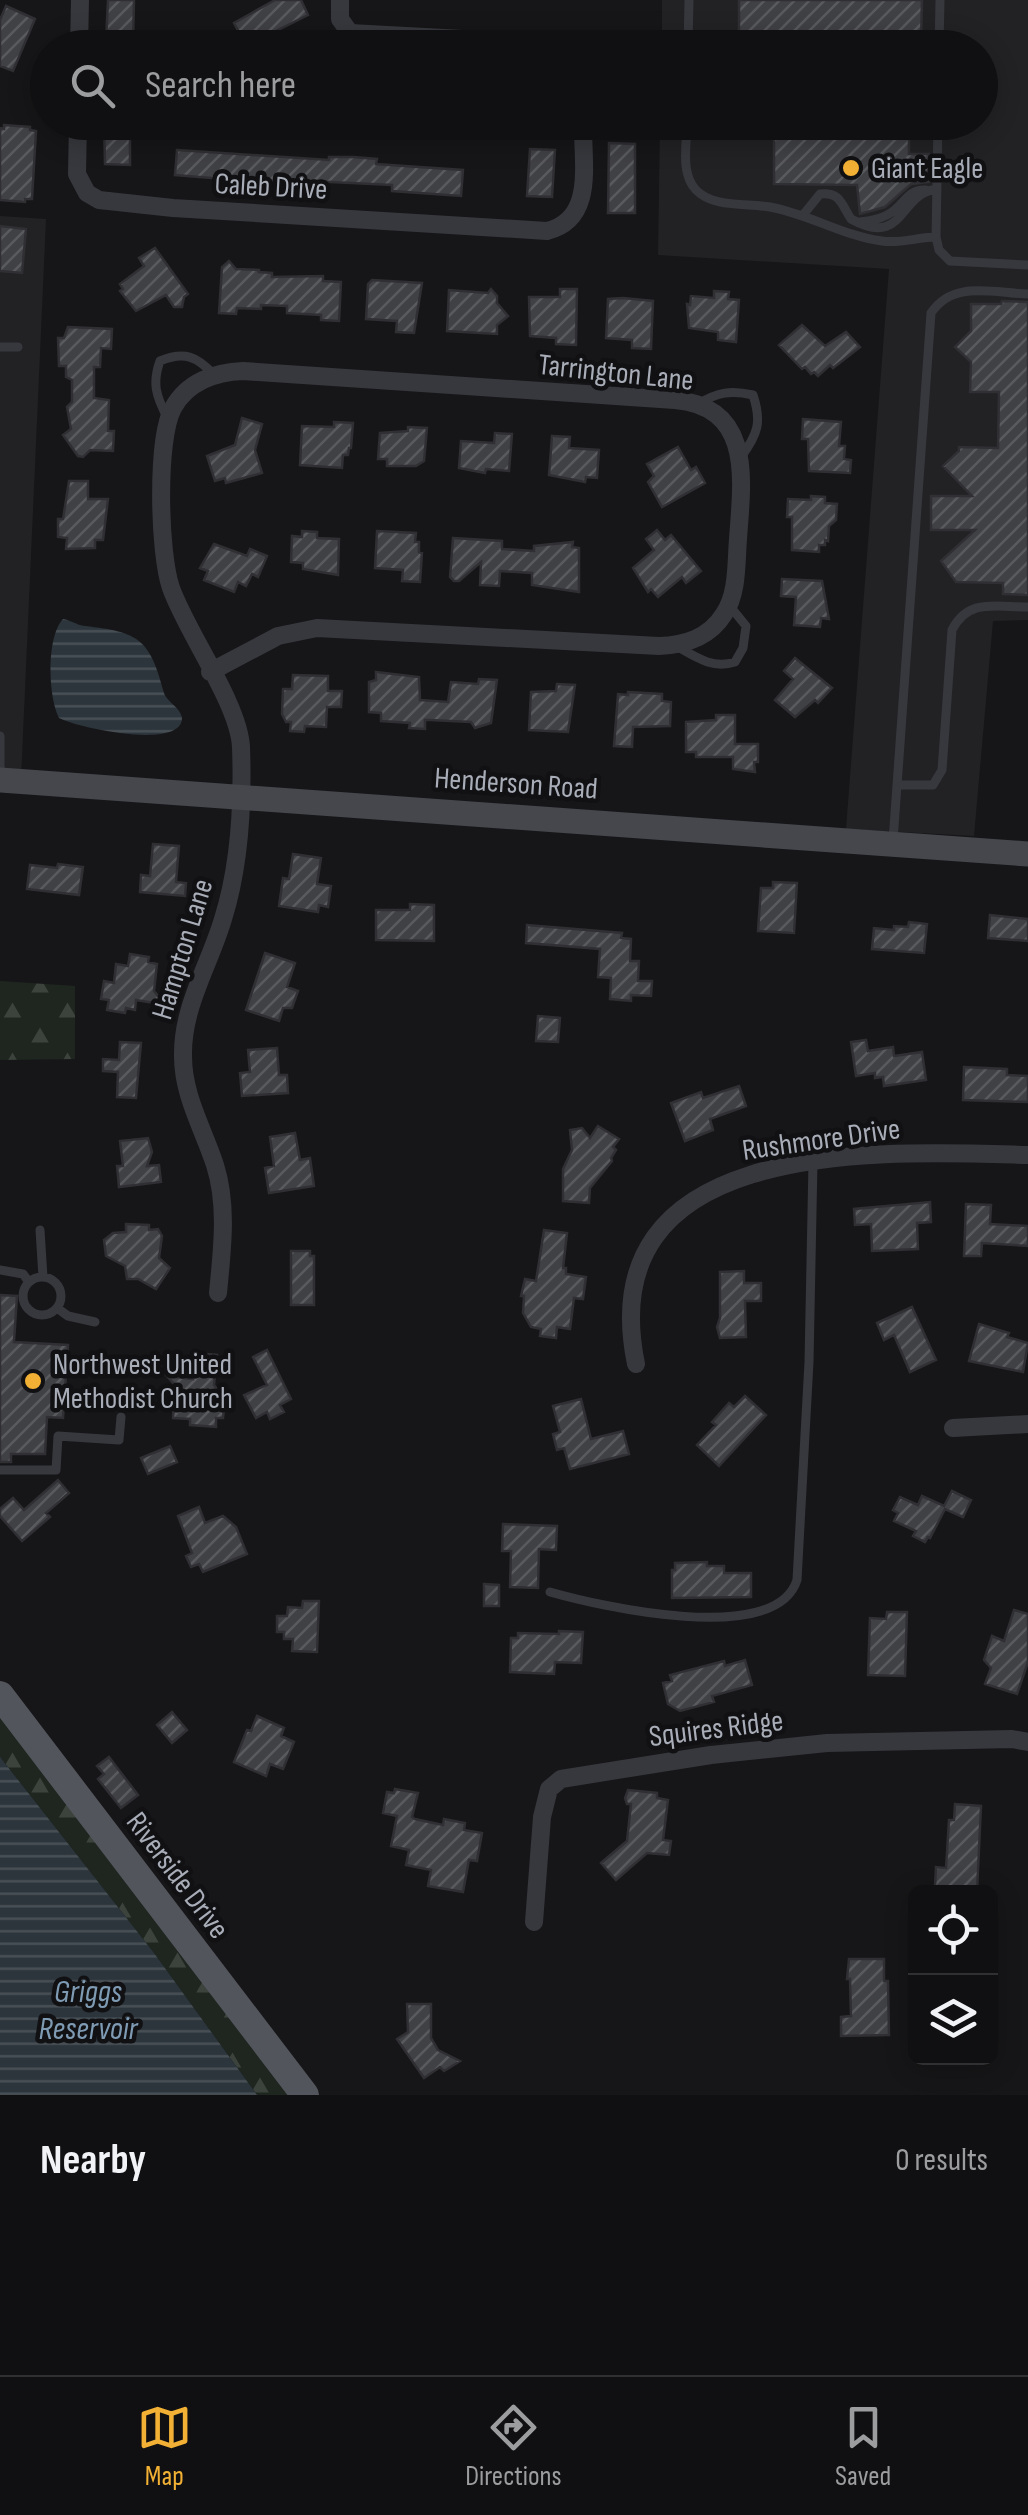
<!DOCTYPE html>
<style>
body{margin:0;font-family:"Sofia Sans Condensed",sans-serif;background:#1e1e20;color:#f1f3f6}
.controls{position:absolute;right:30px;bottom:30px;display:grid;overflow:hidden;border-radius:15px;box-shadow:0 5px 25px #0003}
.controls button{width:90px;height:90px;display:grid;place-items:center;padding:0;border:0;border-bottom:2px solid #303032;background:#101012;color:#f1f3f6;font:50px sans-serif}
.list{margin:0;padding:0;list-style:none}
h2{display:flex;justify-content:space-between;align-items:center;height:130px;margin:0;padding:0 40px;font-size:42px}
h2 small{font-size:32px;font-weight:400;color:#9c9d9f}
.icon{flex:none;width:55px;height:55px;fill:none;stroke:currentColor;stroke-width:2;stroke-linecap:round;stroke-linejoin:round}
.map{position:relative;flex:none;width:1028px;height:2095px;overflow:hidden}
.search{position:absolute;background:#101012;box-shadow:0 5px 25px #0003;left:30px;right:30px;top:30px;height:110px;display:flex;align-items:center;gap:25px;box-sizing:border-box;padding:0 35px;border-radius:55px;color:#9c9d9f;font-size:38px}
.sheet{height:280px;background:#101012}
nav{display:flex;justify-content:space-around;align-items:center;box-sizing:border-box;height:140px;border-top:2px solid #303032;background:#101012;font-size:28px;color:#9c9d9f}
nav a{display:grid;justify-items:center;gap:5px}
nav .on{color:#f2b134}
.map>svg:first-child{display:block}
.built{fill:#222225}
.forest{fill:url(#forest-firs)}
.water{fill:url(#water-rules)}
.building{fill:url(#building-hatch);stroke:#303034;stroke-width:2.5}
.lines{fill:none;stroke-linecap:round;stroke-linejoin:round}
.lane{stroke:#37383d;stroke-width:9}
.street{stroke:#37383d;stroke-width:18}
.secondary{stroke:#45474d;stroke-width:25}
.primary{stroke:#53555c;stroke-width:28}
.poi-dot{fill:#f2b134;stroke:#111113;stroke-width:4}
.labels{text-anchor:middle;stroke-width:9;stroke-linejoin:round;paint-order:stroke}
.poi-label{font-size:30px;fill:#a8adb8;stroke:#111113;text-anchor:start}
.street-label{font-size:30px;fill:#a8adb8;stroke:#111113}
.water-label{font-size:32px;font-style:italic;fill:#7f9bb3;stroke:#111113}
</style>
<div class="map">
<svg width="1028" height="2095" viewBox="0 0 1028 2095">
<defs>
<pattern id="forest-firs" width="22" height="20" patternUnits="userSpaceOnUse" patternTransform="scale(2.5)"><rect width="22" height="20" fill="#1e261f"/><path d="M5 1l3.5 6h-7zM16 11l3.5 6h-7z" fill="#3c433d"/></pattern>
<pattern id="water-rules" width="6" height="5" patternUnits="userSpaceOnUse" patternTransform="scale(2.5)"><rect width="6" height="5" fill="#2c353c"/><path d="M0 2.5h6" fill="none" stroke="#485056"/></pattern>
<pattern id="building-hatch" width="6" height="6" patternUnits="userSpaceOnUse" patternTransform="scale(2.5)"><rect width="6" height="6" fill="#404145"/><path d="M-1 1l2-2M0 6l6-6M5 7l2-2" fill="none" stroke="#595a5e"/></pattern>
</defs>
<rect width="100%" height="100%" fill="#161618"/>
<path class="built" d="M662,0H1028V620L993,621L974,836L846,829L889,269L658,255L660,123L980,122V48L662,47Z
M0,216L46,219L21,779L0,777Z"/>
<path class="forest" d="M0,981L75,986V1059L0,1060Z
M0,1715L290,2095H257L154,1953L0,1757Z"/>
<path class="water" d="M63,619C71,620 76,625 85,626C139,632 150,639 164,693C167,702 181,708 182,718C182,751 75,727 59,718C48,697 46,637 63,619Z
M0,1757L154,1953L257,2095H0Z"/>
<path class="building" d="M108,0H134L133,41H106Z
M275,0H301L308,15L246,46L234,23Z
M739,0H922L921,43H910V48H739Z
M6,6L35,19L13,71L0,66V20Z
M104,122H130V165L105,164Z
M774,122H909V154H929V182L911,184L885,207L860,214L857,185L774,184Z
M4,125L30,127V130L36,131L32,199H25V202L0,200V128L4,129Z
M609,143L635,144V213H608Z
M530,149L555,150L552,197L527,196Z
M177,150L329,160V157H353L377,159L376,164L463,170L461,196L392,191V185L310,181V186L175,175Z
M0,226L26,229L22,273L0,271Z
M155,248L188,294L184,297L182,307H174L166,295L136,311L120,291L123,289L120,284L144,266L139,258Z
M229,261L236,269L259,270V272L272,273V277L323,276V281L341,282L339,321L321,320V315L287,313V306L261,305V309L237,308L236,314L219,313L222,267Z
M372,280L422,283L414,333L396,332L397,321L366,319L368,284Z
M491,289L497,296V303L508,316L497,325V334L447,331L449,290L488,293Z
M560,289H577L576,345L556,344V338L530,336L529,297H560Z
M714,291L729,292L728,299L739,300L736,342L718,340V332L689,328L687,304L690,305L691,296L714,298Z
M623,298L653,301L651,349L632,348V340L606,338L608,299Z
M1002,301L1028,302V595L1003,594V583L956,582L941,561L975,530H931V496H972L943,466L959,451V447L998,448L999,392H970L971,362L955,347L971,331V304H1001Z
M802,325L825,346L846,332L860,347L833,368L830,365L818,376L814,372L811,374L805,367L802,369L779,345Z
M68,327L112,329L111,349L101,348L100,367H94V398L109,400L108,431H114L113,451L90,450L83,457L78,456L63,435L71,429L67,407L72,402V380L66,377V366H59L58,338H64Z
M242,418L262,424L255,450L262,473L226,483L225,478L215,481L207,456L235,445Z
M803,419L841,422L839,446H845L844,459L851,460L850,473L809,471L808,439H802Z
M334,422L353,423L351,448H349L348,455H343L342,468L300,465L302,426L334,427Z
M408,427L427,428L424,461L416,466H387V459H378L380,433L408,431Z
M495,433L512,434L509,471L486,469L485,473L459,468L461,441L494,443Z
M552,436L570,437L569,448L599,450L597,478L586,477L585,482L549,475Z
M678,447L691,470L696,467L705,483L662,507L648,482L654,476L647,464Z
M69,481H88V499H108L103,540H95V548L66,549L67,538L58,537V519H63Z
M811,496L825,497V503L837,504L836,520L829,526L828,541L825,540V545H819V552L792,550V517H787L788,499L811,500Z
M657,530L665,540L671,535L701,571L686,583L682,577L658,597L651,589L648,592L633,568L654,550L646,539Z
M302,531L317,532V538L339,539L338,575L303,569V563L291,562L292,536L302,537Z
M377,531L416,533L415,542H419V552L422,553L420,582L402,581L403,570L375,568Z
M453,538L502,541V549L534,551V546L573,542L572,547L579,548V592L532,585V573L500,571L499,586L480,585L481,562L459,581H454L450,577Z
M214,544L247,556L250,549L267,556L258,577L252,574L246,586L238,582L234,592L204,580L208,571L200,568Z
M782,579L822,581L829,619L821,618L820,627L794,625L796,597L781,596Z
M795,658L832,688L818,703L815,700L795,717L775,700L793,679L784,671Z
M376,672L419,677L420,700L448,702L451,682L478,684L479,679L497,680L491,723L475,728L471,722L430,720H425V729L409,728L410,723L381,721V713L369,712V682L376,680Z
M293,675L328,676V691H342L341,707H327L326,727L305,726L304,732L290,731L291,722H286L282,714L283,689H292Z
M557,684L575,685L568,732L529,730L531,692L556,691Z
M628,692L662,694V701L671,702L670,726L633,727L632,747L614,746L618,694L628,695Z
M716,715H735V744H758V762H754L755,772L733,769V757H696V752H686V722L716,720Z
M153,844L179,846L176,882L186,883L185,896L140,892L141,875L150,876Z
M293,854L321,858L317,884L331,886L328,907L319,905L318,912L279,906L283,878L289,879Z
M58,864L83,867L79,895L27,889L30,865L57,868Z
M773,882L797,883L794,933L758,931L761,888H773Z
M410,904L434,905V941L376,940V910H410Z
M990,915L1028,919V941L988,938Z
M909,922L927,924L924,953L872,949L874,928L894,930V926L908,927Z
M527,925L622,933L621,938L631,939L630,961H639L638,981H652L651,996L631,995V1001L610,999L611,978L598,977L600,949L526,943Z
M265,953L295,963L287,987L298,991L292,1008H283L279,1021L246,1010Z
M130,954L149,957L148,962L157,964L154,991L166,1005L136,1000L135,1010L126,1008L125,1013L107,1010L109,1000L101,999L104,981L114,983L116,964L128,966Z
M538,1016L560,1018L558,1042L536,1041Z
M866,1040L868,1051L893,1047L894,1056L922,1052L926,1080L884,1086L883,1077L875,1078V1073L856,1076L851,1042Z
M120,1042L141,1043L136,1098L117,1097L118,1072L103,1071V1059L119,1060Z
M277,1048L279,1075H287L288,1093L242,1096L240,1073L250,1072L248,1050Z
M964,1067L1007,1069V1075L1028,1076V1102L963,1100Z
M739,1086L746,1106L710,1119L713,1130L685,1141L671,1103L701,1092L703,1098Z
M598,1126L619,1139L613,1147L616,1150L611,1158L612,1161L590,1188L589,1203L563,1201V1169L572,1150L570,1130L582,1128L590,1138Z
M295,1133L300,1160L310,1158L314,1186L269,1193L265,1168L274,1166L270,1137Z
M148,1138L152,1152L147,1166L159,1165L161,1182L119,1187L117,1166H123L120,1141Z
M930,1202L931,1222L917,1223L918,1249L872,1251L871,1224L855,1225L854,1209Z
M966,1204L991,1205L990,1224L1028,1226V1246L982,1243L981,1256H964Z
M126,1224L149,1225V1230L158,1229L162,1236L159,1258L170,1268L156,1289L138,1279H127L125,1266L106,1256L104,1240L113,1233L126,1232Z
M544,1230L567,1233L563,1268H566V1274L586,1277L583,1299L574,1298L570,1329L557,1327L556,1338L540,1336L541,1329L531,1327L523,1313L524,1296H521L525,1279L536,1281Z
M291,1251H310V1256H314V1305H291Z
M744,1271V1283H761V1301H745L746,1337L720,1338L717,1327L720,1318V1272Z
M0,1295L17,1296L14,1342L68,1345L63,1418L47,1417L45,1454H11V1462H0Z
M912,1307L936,1360L910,1372L894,1335L884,1340L877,1323Z
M979,1324L1009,1333L1007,1337L1028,1343L1023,1372L969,1361Z
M267,1350L291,1399L280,1405L284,1412L270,1419L267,1412L256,1418L244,1395L267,1385L253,1357Z
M195,1353L217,1355L214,1385L225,1400L223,1418H216V1427L190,1425V1419L173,1418L174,1402L187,1399L167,1376L193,1379Z
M745,1396L766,1415L719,1466L697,1445L716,1425L712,1422L729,1403L734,1407Z
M581,1399L591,1439L623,1431L629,1454L570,1469L564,1448L557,1450L553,1434L560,1432L553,1406Z
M170,1446L177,1462L148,1474L141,1458Z
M58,1480L69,1493L46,1513L50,1517L22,1541L0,1516V1509L13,1498L24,1510Z
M952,1491L971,1500L963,1517L945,1509L930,1538L928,1537L925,1542L913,1536L916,1531L894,1521L898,1513L893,1510L900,1497L918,1505L922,1496L944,1506Z
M199,1507L205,1523L223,1516L236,1527L247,1554L203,1572L199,1564L191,1567L186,1556L192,1553L178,1516Z
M503,1524L557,1526L556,1550L539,1549L538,1588L510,1587L511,1551H502Z
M707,1562V1566H724V1573H751V1597L672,1598V1570H675V1563Z
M484,1584L499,1585V1606H484Z
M303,1601H319L317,1652L292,1651L293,1639H284V1632H277V1616H287L288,1607L302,1608Z
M1014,1610L1028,1614V1662L1017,1694L985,1684L991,1668L984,1660L992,1636L1004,1641Z
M887,1612H907L905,1676L868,1675L870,1618L886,1619Z
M559,1631L583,1632L581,1663L555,1662L554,1674L510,1672L511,1638H518V1633L559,1634Z
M745,1660L752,1685L712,1696L714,1702L680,1711L668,1704L663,1683L672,1681L670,1675L724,1661L725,1666Z
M172,1712L187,1730L172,1743L157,1725Z
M257,1716L284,1728L281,1736L294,1742L283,1769L270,1764L266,1776L234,1762L247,1730L251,1731Z
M109,1757L138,1795L121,1808L98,1779L104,1774L97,1766Z
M395,1789L418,1793L412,1817L415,1819L443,1825L444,1819L465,1823L464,1830L482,1833L477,1861L469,1860L463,1892L428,1886L431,1870L406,1865L409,1850L391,1846L397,1816L383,1813L387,1792L394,1793Z
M628,1790L657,1793V1798L668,1800L663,1840L671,1841L669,1855L647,1853L616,1880L601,1863L627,1841L631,1804H627L625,1798Z
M955,1804L981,1806L977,1892H947V1887L935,1886L936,1867L946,1868L949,1820H954Z
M849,1959H884V1981H888L889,2035L841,2036V2017L851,2016L850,1979H847Z
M407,2004H431V2038L438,2050L460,2061L444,2071L440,2067L424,2078L397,2039L408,2032Z"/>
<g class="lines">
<path class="lane" d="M688,48L689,0
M939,48L940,0
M687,122C687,144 680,173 696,190C713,208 747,203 770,207C809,214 843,236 882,241C899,244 919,237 936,237L938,122
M803,215L820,194C841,192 841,204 851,219C905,249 898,193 937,189
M860,222C870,221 884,218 892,212C905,203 908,189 926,190
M936,237L939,250L950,261L1028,265
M0,347H18
M698,404C718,392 731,390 753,395C762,422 758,434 741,457
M167,417C156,396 152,383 160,361C184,351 197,356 214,375
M678,647C697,658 713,669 735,662L743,648L746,626L729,605
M0,736V774
M897,785H933L942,770L952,630C968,598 996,607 1028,607
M893,841L931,313C953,280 992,293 1028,294
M40,1230L43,1277
M0,1270L23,1274L29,1282
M23 1296a19 19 0 1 1 38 0a19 19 0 1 1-38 0Z
M57,1308L68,1316L95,1322
M0,1470H56L58,1436L119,1440L121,1417
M550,1592C599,1606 776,1647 797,1580L809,1362L813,1162"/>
<path class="street" d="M340,0V19L350,33L558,44L567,48
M79,48L80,0
M78,122L77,174L87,193L99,200L173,208L547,231C596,219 582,162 583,122
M210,672L278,636L317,628L659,646C685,645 709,638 724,614C738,593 736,563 738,539C742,481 754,407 675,400L243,371C215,372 187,382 173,408C156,440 159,554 171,588C187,633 239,704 241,747C243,803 240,865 223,919C209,966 182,1007 183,1056C183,1096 203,1128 215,1165C228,1206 222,1250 218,1293
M636,1364C589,1135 882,1151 1028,1155
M953,1428L1028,1424
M534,1922L542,1817L549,1789L561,1779L711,1755L827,1743L1012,1739L1028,1742"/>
<path class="secondary" d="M0,780L1028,854"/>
<path class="primary" d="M0,1695L305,2095"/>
</g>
<g class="poi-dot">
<circle cx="851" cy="168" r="10"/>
<circle cx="33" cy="1381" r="10"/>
</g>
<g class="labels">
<g class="poi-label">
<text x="871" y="178">Giant Eagle</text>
<text x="53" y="1374">Northwest United<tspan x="53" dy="34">Methodist Church</tspan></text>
</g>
<g class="street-label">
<text transform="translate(271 186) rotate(3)" y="10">Caleb Drive</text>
<text transform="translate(616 372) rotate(6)" y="10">Tarrington Lane</text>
<text transform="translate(516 783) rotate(4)" y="10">Henderson Road</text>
<text transform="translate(182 949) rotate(-73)" y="10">Hampton Lane</text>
<text transform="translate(821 1139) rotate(-8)" y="10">Rushmore Drive</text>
<text transform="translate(716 1728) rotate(-7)" y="10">Squires Ridge</text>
<text transform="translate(178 1875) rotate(53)" y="10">Riverside Drive</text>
</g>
<g class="water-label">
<text x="88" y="2002">Griggs<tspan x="88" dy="37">Reservoir</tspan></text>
</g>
</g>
</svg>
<div class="controls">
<button><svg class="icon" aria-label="locate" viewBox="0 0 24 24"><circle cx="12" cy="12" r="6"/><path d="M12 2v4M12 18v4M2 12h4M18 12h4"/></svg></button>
<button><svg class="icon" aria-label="layers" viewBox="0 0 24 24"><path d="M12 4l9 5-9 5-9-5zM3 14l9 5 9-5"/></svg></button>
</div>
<div class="search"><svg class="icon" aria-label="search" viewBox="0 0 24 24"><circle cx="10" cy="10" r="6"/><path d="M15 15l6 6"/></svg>Search here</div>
</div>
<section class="sheet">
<h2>Nearby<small>0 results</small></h2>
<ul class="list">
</ul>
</section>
<nav>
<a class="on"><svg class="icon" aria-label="map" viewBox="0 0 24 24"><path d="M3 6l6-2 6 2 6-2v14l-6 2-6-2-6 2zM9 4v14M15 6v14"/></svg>Map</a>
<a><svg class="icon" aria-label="directions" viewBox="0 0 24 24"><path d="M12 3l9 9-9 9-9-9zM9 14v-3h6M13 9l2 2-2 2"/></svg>Directions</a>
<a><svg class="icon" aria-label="saved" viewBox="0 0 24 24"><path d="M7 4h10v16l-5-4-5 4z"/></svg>Saved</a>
</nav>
